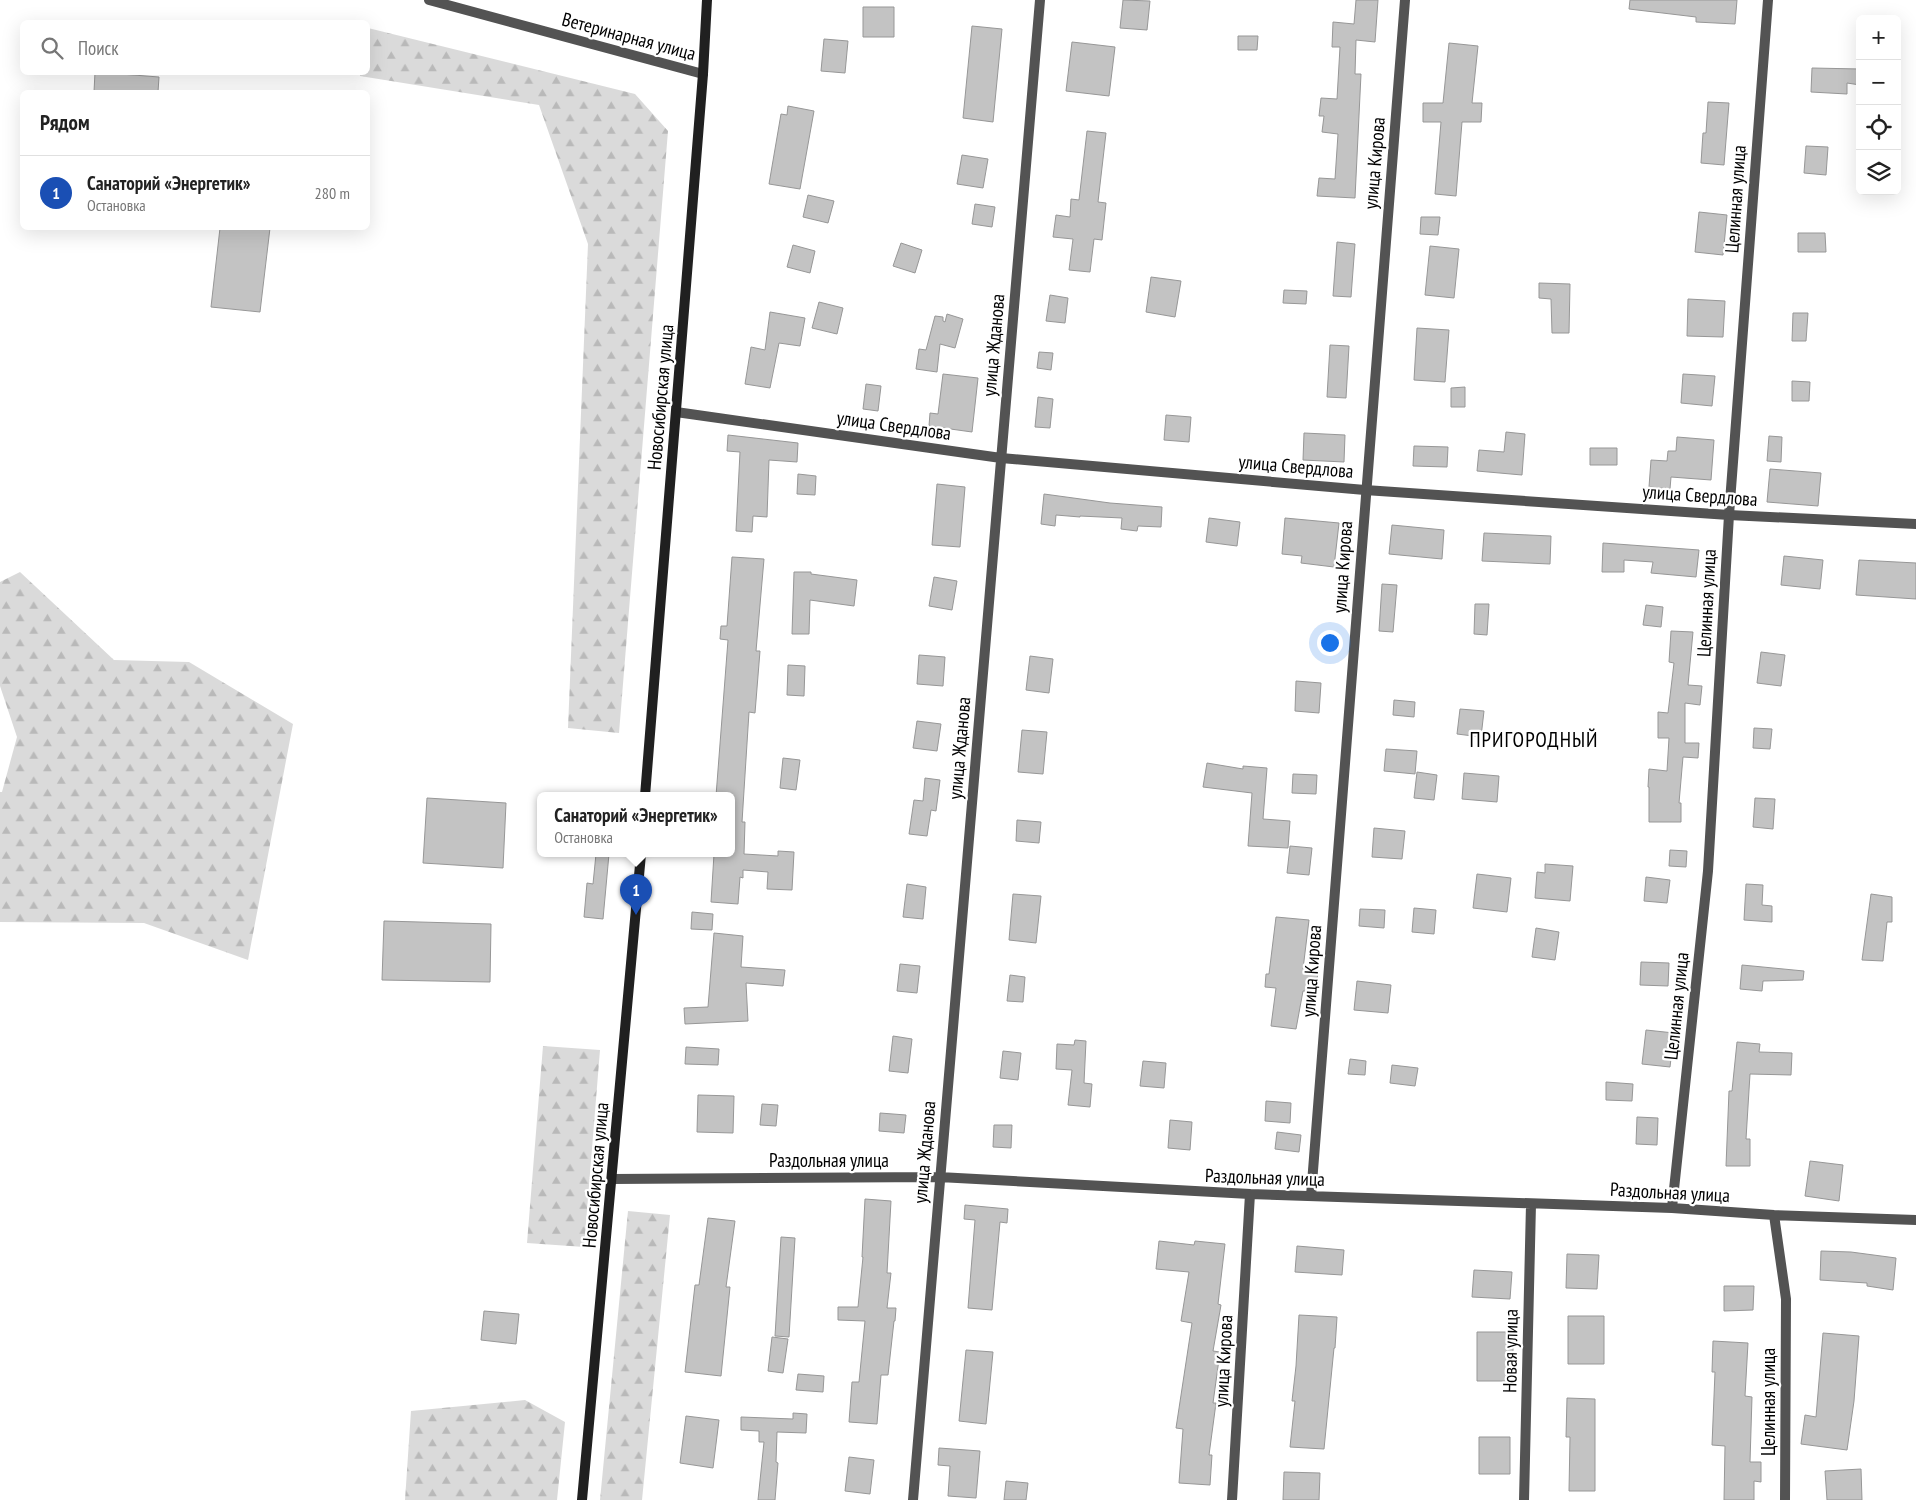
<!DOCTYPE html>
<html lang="ru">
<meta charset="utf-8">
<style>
body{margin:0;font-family:"PT Sans Narrow",sans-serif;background:#f2f2f2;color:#222}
.controls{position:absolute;right:15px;top:15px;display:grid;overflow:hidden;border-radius:8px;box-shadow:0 5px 20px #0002}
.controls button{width:45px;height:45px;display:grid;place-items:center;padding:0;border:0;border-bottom:1px solid #e0e0e0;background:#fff;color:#222;font:25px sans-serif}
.you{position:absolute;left:1329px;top:642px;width:18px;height:18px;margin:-12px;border:4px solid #fff;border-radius:50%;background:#1a73e8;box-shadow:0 0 0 8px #1a73e833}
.badge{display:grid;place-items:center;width:32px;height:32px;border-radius:50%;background:#d93025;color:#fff;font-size:16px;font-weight:700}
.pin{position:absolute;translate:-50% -41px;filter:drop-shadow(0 1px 2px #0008)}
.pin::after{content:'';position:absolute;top:26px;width:18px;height:15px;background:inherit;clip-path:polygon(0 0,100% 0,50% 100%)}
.popup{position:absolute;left:537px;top:792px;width:198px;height:65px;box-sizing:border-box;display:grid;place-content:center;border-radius:8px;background:#fff;filter:drop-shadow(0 1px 4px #0005);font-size:16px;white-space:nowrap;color:#767676}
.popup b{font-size:19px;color:#222}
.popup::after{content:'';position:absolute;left:50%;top:100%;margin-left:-10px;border:10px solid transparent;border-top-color:#fff}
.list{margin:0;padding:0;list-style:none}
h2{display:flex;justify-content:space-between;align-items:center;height:65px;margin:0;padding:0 20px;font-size:21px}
h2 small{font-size:16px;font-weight:400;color:#767676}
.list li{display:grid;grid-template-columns:32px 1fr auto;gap:15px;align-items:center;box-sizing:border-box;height:75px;padding:0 20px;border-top:1px solid #e0e0e0}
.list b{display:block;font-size:19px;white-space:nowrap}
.list p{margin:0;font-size:16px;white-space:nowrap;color:#767676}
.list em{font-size:16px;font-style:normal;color:#767676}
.icon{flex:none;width:28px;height:28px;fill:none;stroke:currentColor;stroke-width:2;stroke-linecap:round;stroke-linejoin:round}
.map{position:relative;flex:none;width:1916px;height:1500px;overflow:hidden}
.search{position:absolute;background:#fff;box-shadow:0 5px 20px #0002;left:20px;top:20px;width:350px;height:55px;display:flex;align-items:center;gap:12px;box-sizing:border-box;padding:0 18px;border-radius:8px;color:#767676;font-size:19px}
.panel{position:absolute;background:#fff;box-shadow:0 5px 20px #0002;left:20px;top:90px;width:350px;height:140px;border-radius:8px}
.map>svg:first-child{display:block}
.forest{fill:url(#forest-firs)}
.building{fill:#c3c3c3;stroke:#979797}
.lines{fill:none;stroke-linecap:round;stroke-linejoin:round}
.street{stroke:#535353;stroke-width:10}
.secondary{stroke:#202020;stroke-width:10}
.labels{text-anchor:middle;stroke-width:4.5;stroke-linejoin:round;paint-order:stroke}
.street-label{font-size:19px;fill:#000;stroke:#fff}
.quarter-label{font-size:21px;letter-spacing:1px;fill:#000;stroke:#fff}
</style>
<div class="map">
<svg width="1916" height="1500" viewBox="0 0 1916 1500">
<defs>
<pattern id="forest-firs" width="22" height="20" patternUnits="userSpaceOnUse" patternTransform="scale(1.25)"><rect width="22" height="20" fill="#dadada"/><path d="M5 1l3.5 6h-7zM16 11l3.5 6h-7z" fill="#b9b9b9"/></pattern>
</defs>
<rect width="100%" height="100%" fill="#fff"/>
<path class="forest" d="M368,28L635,94L668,131L619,733L568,728L588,244L539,105L360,76V73L368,72Z
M20,572L114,660L189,662L293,724L248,960L144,923L0,922V792H2L17,737L0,686V582Z
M543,1046L600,1050L584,1247L527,1243Z
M628,1211L670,1215L642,1500H600Z
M525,1400L565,1422L557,1500H405L411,1411Z"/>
<path class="building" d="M1123,0L1150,1L1147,30L1120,28Z
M1356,0H1378L1375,42L1356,40L1355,74H1361L1355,198L1317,196L1319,178L1335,179L1338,134L1322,132L1324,116H1319L1321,98L1337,99L1340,47H1332L1333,22L1354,24Z
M1630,0H1737L1735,24L1696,22V17L1629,9Z
M863,7H894V37H863Z
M972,26L1002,29L993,122L963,118Z
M1238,36H1258L1257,50H1238Z
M824,39L848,41L845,73L821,71Z
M1072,42L1115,47L1109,96L1066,91Z
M1449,43L1478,46L1472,103H1482L1481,122H1462L1456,196L1435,194L1441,122H1423V103H1443Z
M1812,68L1860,69V85L1847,83V94L1811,92Z
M95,72L159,77L158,92H94Z
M1708,102L1729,103L1724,165L1701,163L1703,133H1706Z
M788,106L814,111L800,189L769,184L781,114L787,115Z
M1087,131L1106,133L1098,202L1106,203L1102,240L1094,239L1090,272L1069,270L1073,239L1053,237L1056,215L1070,217L1071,199L1079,200Z
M1806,146L1828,147L1826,175L1804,173Z
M962,155L988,159L983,188L957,184Z
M808,195L834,201L828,223L803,217Z
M975,204L995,207L992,227L972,224Z
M1699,212L1727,215L1723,255L1695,252Z
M1421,217H1440L1438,235L1420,234Z
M220,228H270L260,312L211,307Z
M1798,233H1825L1826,252H1798Z
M1337,242L1355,244L1351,297L1333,296Z
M901,243L922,250L915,273L893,266Z
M793,245L815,251L810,273L787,267Z
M1430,246L1459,249L1454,298L1425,295Z
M1151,277L1181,281L1175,317L1146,312Z
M1539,283L1570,284L1569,333H1552L1551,299L1539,298Z
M1284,290L1307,291L1306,304L1283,303Z
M1050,295L1068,298L1065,323L1046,321Z
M1688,299L1725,301L1723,337L1687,336Z
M819,302L843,308L837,334L812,328Z
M770,312L805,318L800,346L779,343L770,388L745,384L751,347L765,350Z
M1793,313H1808L1806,341H1792Z
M947,314L963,319L955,348L940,344L937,372L916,369L919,349L926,350L935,316L943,317V321L945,322Z
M1417,328L1449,330L1445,382L1414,380Z
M1330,345L1349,346L1346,398L1327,397Z
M1039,352L1053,353L1051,370L1037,368Z
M943,374L978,378L972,432L929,426L930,413L938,414Z
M1683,374L1715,376L1712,406L1681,403Z
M1792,381L1810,382L1809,401H1792Z
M866,384L881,386L878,411L863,409Z
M1465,387V407H1451V388Z
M1038,397L1053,399L1050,428L1035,427Z
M1166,415L1191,417L1189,442L1164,440Z
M1506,432L1525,434L1522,475L1477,471L1479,450L1504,452Z
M1304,433L1345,435L1344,462L1303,460Z
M728,435L798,443L797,462L769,460L767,517L753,516L752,532L736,531L740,452L727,451Z
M1769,436L1782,437L1781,462L1767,461Z
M1677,437L1714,440L1711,480L1671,477L1670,489L1649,487L1651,460L1667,461L1668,451H1676Z
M1414,446L1448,447L1447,467L1413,466Z
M1590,448H1617V465H1590Z
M1770,469L1821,473L1818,506L1767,502Z
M798,474L816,476L815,495L797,494Z
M937,484L965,487L960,547L932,545Z
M1044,494L1110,503L1162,507L1161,527L1138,526L1137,531L1121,529L1122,518L1080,516V517L1056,515L1055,526L1041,524Z
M1209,518L1240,522L1237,546L1206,542Z
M1285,518L1339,523L1334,567L1301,563L1302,556L1282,554Z
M1392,525L1444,530L1442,559L1389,554Z
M1484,533L1551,536L1550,564L1482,561Z
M1603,543L1699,550L1696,577L1651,573L1653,562L1624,560V572H1602Z
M1784,556L1823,560L1820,589L1781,585Z
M732,557L764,559L756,651H760L755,713L749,712L742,822H745L744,854L778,856V851L794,852L792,890L767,889L768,872L743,870V878L740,877L738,904L711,902L714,854H731V796H716L728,640L720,639L721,626H727Z
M1859,560L1916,563V599L1856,595Z
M794,572H811V574L857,580L854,606L810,600L809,634H792Z
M934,577L957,581L952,610L929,606Z
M1382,584L1397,585L1393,632L1379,631Z
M1475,604H1489L1487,635L1474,634Z
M1646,605L1663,607L1661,627L1643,625Z
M1671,631L1693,632L1688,685L1702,686L1700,705L1685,703V743H1699L1698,758L1683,757L1679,803H1681V822H1649V787H1648L1649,769L1667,771L1669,738H1658V712L1668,713L1674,663L1669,662Z
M1761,652L1785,655L1781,686L1757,683Z
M919,655L945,657L943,686L917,684Z
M1030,656L1053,659L1049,693L1026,690Z
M788,665L805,666L804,696L787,695Z
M1296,681L1321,683L1319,713L1295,711Z
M1394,700L1415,702L1414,717L1393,715Z
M1460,709L1484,711L1481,737L1457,734Z
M917,721L941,724L937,751L913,748Z
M1754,728L1772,729L1770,749L1753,748Z
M1022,730L1047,732L1043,774L1018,772Z
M1386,749L1417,751L1415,774L1384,771Z
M783,758L800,760L796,790L780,788Z
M1207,763L1243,769V766L1267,768L1263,819L1290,821L1288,848L1248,846L1252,793L1203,787Z
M1417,772L1437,775L1434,800L1414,798Z
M1464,773L1499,776L1497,802L1462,799Z
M1293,774L1317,775L1316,794L1292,793Z
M925,778L940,780L936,811L931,810L927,836L909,834L914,800L923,801Z
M427,798L506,803L503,868L423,863Z
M1755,798L1775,799L1773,829L1753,827Z
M1017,820L1041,822L1039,843L1016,841Z
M1374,828L1405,831L1402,859L1372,857Z
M1290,846L1312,848L1309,875L1287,873Z
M1670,850L1687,851L1686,867L1669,866Z
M596,854H609L603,919L584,917L587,883L593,884Z
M1545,864L1573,866L1570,901L1535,898L1537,872L1545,873Z
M1477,874L1511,878L1507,912L1473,908Z
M1646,877L1670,880L1667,903L1644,901Z
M907,884L926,887L923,919L903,917Z
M1746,884L1763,885L1762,905L1772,906V922L1744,920Z
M1013,894L1041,896L1036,943L1009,940Z
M1871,894L1892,897V922H1887L1883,961L1862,960Z
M1414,908L1436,910L1434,934L1412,932Z
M1360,909L1385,910L1384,928L1359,926Z
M692,912L713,914L712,930L691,929Z
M1276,917L1309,920L1303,969L1318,970L1316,992L1303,991L1296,1029L1271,1026L1276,988L1265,987L1266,974H1269Z
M384,921L491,924L490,982L382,980Z
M1536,928L1559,932L1555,960L1532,957Z
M714,933L743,936L741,967L785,970L783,986L746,983L748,1021L685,1024L684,1008L708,1007Z
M1641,962L1669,963L1668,986L1640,985Z
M900,964L920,966L917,993L897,991Z
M1742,965L1804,971L1803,980L1763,981L1762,991L1740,989Z
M1010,975L1025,977L1023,1002L1007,1001Z
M1357,981L1391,985L1388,1013L1354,1010Z
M1646,1030L1674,1033L1670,1067L1642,1064Z
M893,1036L912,1039L908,1073L889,1071Z
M1075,1040L1086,1041L1084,1083L1092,1084L1090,1107L1068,1105L1072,1070L1056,1069L1057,1044L1074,1045Z
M1737,1042L1760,1044L1759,1052L1792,1053L1791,1075L1750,1074L1746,1139H1750V1166H1726L1729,1091H1732Z
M686,1047L719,1049L718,1065L685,1064Z
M1003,1051L1021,1053L1018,1080L1000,1078Z
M1350,1059L1366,1061L1365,1075L1348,1074Z
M1143,1061L1166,1063L1164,1088L1140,1086Z
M1392,1065L1418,1068L1415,1086L1390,1083Z
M1606,1082L1633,1084L1632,1101L1606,1100Z
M698,1095L734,1096L733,1133L697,1132Z
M1266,1101L1291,1103L1290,1123L1265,1121Z
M762,1104L778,1105L776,1126L760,1125Z
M880,1113L906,1115L904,1133L879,1131Z
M1637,1117L1658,1118L1657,1145L1636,1144Z
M1170,1120L1192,1122L1190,1150L1168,1148Z
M994,1125H1012L1011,1148L993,1147Z
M1277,1132L1301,1135L1299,1152L1275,1149Z
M1810,1161L1843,1165L1839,1201L1805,1196Z
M865,1199L891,1201L887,1273H891L887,1308H896L895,1321H894L888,1375H881L877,1424L849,1422L852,1382H859L865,1321L838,1320V1307H858L863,1257H862Z
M965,1205L1008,1209L1007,1223L1000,1222L992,1310L968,1308L975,1220L964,1219Z
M708,1218L735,1221L726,1287H730L721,1376L685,1372L695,1285H699Z
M781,1237L795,1238L789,1337L775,1336Z
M1159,1241L1194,1245L1195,1241L1225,1244L1218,1304L1221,1305L1213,1351L1220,1352L1213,1403H1216L1209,1455H1212L1210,1485L1179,1483L1183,1429L1176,1428L1192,1323L1181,1321L1189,1272L1156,1269Z
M1297,1246L1344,1250L1342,1275L1295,1272Z
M1821,1251L1851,1252L1896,1258L1893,1290L1867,1286V1283L1820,1280Z
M1567,1254L1599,1255L1597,1289L1566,1288Z
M1474,1270L1512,1272L1510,1299L1472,1297Z
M1724,1286H1754L1753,1310L1724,1311Z
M484,1311L519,1314L516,1344L481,1340Z
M1299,1315L1337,1317L1335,1348H1334L1324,1449L1290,1447L1295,1401H1292L1296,1366Z
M1568,1316H1604V1364H1568Z
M1477,1332H1513V1381H1477Z
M1823,1333L1859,1336L1854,1401L1847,1450L1801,1444L1805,1415L1816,1417Z
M772,1337L788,1339L783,1373L768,1371Z
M1713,1341L1748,1343L1745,1396L1752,1397L1750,1462H1761V1482L1754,1481V1500H1724L1725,1446L1712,1445L1715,1372H1712Z
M966,1350L993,1352L986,1424L959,1421Z
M798,1374L824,1376L823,1392L796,1390Z
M1567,1398L1595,1399V1491H1569L1570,1437H1566Z
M793,1413L807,1414L806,1433L777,1432L776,1462L778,1463L775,1500H758L764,1442H759V1431L741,1430V1417L793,1419Z
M686,1416L719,1420L713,1468L680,1463Z
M1479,1437H1510V1474H1479Z
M939,1448L980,1451L976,1498L948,1496L950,1466L938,1465Z
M849,1457L874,1460L870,1494L845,1491Z
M1861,1469L1862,1500H1827L1825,1471Z
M1284,1472L1320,1473L1319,1500H1283Z
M1006,1481L1028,1483L1026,1500H1004Z"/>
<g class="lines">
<path class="street" d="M429,0L703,74
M676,412L1001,458L1365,490L1729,515L1916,524
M612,1179L939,1177L1250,1194L1672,1208L1774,1215L1916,1220
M1311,1196L1405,0
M1672,1208L1708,871L1729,515L1768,0
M1774,1215L1786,1299L1785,1500
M913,1500L1040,0
M1232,1500L1250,1194
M1524,1500L1531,1204"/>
<path class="secondary" d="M645,796L703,74L707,0
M582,1500L641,854"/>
</g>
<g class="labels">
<g class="street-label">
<text transform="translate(629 36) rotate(15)" y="7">Ветеринарная улица</text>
<text transform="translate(1374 163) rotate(-85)" y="7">улица Кирова</text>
<text transform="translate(1735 199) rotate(-86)" y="7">Целинная улица</text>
<text transform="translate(993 345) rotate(-85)" y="7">улица Жданова</text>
<text transform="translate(660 397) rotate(-85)" y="7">Новосибирская улица</text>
<text transform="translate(894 425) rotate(8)" y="7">улица Свердлова</text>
<text transform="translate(1296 466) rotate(5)" y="7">улица Свердлова</text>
<text transform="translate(1700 495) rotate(4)" y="7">улица Свердлова</text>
<text transform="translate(1342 567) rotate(-86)" y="7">улица Кирова</text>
<text transform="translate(1706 603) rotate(-87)" y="7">Целинная улица</text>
<text transform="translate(959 748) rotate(-85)" y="7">улица Жданова</text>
<text transform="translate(1311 971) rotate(-86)" y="7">улица Кирова</text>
<text transform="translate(1676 1006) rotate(-84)" y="7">Целинная улица</text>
<text transform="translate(924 1152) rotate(-85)" y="7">улица Жданова</text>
<text x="829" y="1167">Раздольная улица</text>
<text transform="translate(595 1175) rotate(-85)" y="7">Новосибирская улица</text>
<text transform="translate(1265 1177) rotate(2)" y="7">Раздольная улица</text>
<text transform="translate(1670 1192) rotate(3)" y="7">Раздольная улица</text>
<text transform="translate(1510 1351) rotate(-89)" y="7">Новая улица</text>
<text transform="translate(1223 1361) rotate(-87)" y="7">улица Кирова</text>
<text transform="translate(1768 1402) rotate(-90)" y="7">Целинная улица</text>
</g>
<g class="quarter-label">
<text x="1534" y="747">ПРИГОРОДНЫЙ</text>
</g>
</g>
</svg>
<div class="controls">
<button>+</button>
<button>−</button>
<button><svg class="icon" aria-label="locate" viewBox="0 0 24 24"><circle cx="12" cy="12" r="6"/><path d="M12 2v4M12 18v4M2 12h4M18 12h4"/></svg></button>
<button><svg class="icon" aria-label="layers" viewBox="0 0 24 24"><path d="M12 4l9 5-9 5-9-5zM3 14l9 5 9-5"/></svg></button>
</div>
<div class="you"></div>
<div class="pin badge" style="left:636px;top:915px;background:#1a4fb4">1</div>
<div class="popup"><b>Санаторий «Энергетик»</b>Остановка</div>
<div class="search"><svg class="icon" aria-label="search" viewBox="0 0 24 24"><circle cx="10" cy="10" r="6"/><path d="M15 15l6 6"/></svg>Поиск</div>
<section class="panel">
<h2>Рядом<small></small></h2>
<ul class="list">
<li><span class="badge" style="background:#1a4fb4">1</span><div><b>Санаторий «Энергетик»</b><p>Остановка</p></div><em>280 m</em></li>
</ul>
</section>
</div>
